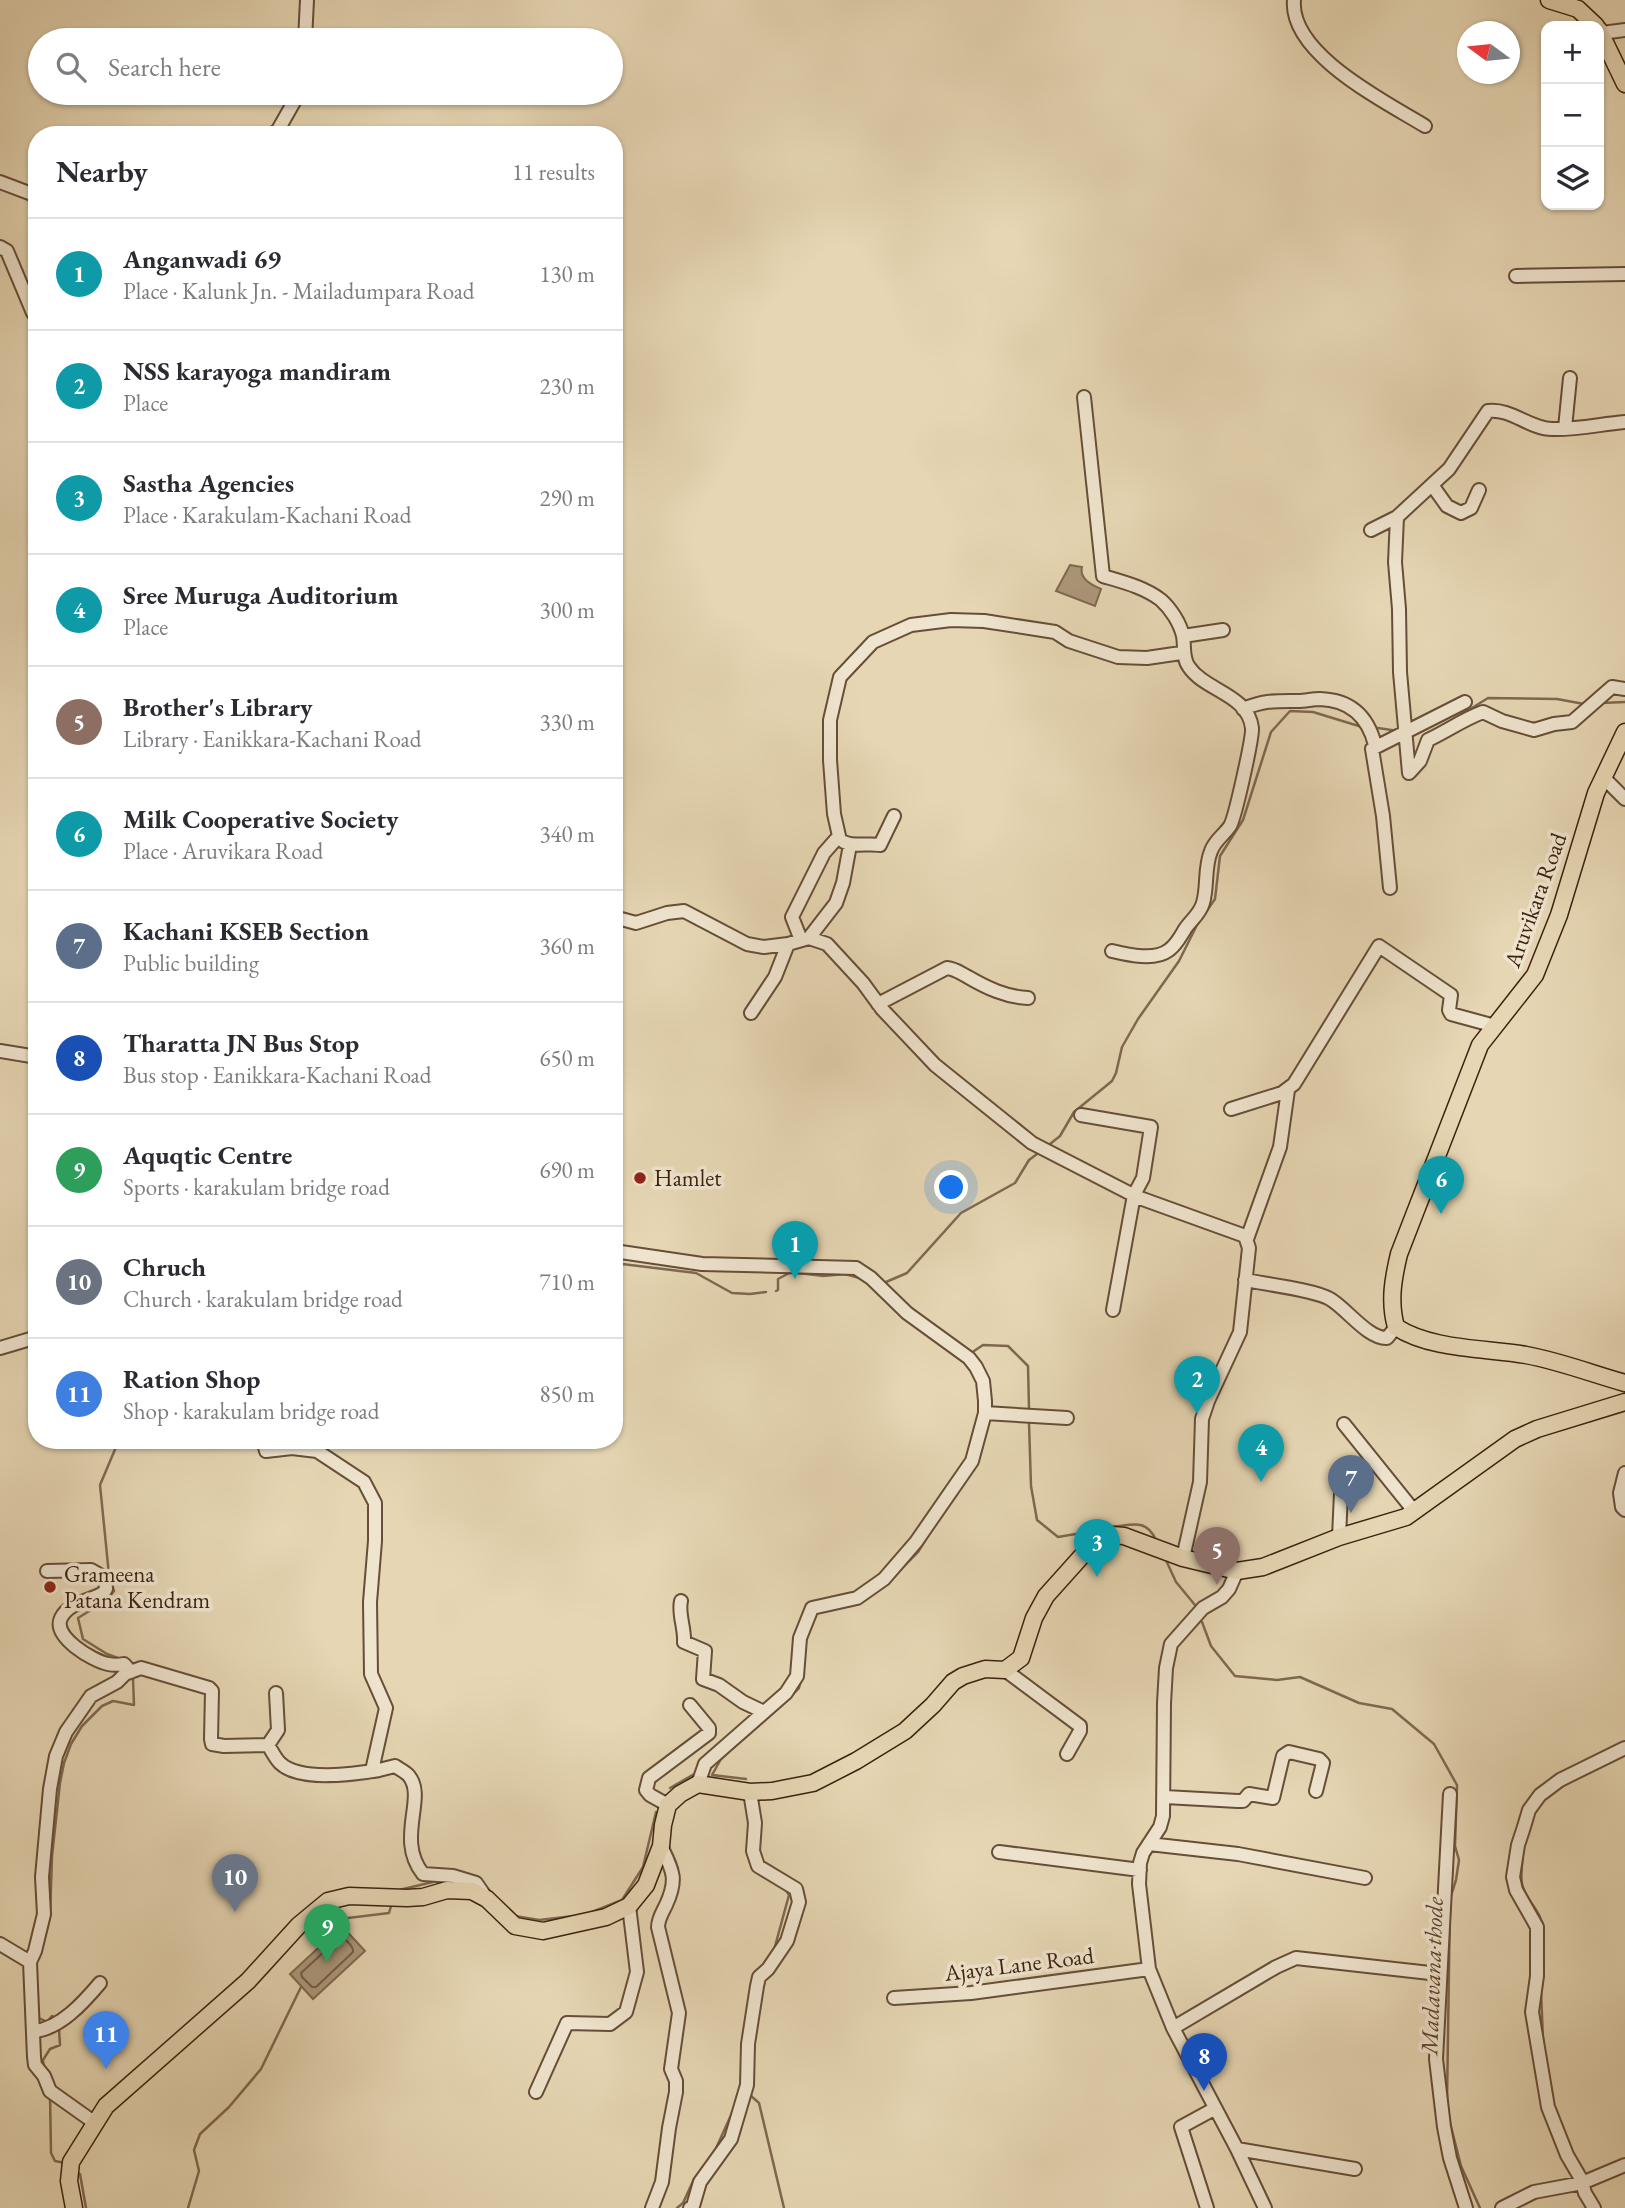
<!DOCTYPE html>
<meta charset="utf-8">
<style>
body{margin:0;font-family:"EB Garamond",serif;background:#f2f2f3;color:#2b2b33}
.controls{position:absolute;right:21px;top:21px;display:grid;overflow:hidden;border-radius:14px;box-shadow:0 2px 5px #0004}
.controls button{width:63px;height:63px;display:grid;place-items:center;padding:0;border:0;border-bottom:2px solid #e1e1e2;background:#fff;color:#2b2b33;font:35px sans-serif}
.compass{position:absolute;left:1457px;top:21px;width:63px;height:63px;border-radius:50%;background:#fff;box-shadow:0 2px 5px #0004;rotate:285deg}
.you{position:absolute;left:952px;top:1188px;width:24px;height:24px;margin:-18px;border:5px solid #fff;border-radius:50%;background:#1a73e8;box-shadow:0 0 0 10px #1a73e833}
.badge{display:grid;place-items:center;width:46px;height:46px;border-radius:50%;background:#ea580c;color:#fff;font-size:23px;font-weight:700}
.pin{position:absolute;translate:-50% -58px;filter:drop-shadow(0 2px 4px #0008)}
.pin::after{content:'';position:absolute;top:37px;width:24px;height:21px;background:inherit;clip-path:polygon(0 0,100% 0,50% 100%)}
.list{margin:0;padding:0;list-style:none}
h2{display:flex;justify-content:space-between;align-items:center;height:91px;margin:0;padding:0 28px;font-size:30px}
h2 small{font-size:23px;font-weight:400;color:#7c7c81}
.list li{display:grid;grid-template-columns:46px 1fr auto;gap:21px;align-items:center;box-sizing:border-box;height:112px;padding:0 28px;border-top:2px solid #e1e1e2}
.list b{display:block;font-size:26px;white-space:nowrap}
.list p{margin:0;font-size:23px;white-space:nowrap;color:#7c7c81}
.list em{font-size:23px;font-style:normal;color:#7c7c81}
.icon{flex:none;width:38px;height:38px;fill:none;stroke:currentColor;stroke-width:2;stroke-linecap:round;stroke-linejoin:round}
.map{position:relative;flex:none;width:1625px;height:2208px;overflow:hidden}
.search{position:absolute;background:#fff;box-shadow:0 2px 5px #0004;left:28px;top:28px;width:595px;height:77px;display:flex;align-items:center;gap:18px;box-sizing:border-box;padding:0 24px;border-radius:38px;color:#7c7c81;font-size:26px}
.panel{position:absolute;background:#fff;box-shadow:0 2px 5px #0004;left:28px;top:126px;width:595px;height:1323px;border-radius:28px}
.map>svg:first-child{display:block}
.water{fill:#ac987b;stroke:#7f6850;stroke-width:2}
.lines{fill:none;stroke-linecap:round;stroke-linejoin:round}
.shore{stroke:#745c45;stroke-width:2}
.stream{stroke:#7f6850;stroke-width:2.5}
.minor-casing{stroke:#664e38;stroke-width:16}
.major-casing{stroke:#3c210f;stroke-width:19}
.minor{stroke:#efe4ce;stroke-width:12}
.major{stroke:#e6d6b3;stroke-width:16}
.poi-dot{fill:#8f2418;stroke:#efe4ce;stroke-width:2.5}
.labels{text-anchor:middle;stroke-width:7;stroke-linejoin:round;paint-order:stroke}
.street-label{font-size:23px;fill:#3c210f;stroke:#efe4ce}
.poi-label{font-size:23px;fill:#3c210f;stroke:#efe4ce;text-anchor:start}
.water-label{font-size:24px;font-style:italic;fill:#5e452f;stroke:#efe4ce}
</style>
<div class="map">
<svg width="1625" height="2208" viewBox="0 0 1625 2208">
<rect width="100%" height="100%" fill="#e6d6b3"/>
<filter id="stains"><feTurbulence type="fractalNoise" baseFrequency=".00286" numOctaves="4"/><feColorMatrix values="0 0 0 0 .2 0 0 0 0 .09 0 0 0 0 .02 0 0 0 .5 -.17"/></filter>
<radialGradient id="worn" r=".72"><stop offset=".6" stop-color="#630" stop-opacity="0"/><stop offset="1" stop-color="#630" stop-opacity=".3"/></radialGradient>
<path class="water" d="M1070,565L1082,567C1079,579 1092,585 1101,589L1095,606L1056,591Z
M342,1926L365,1951L313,1999L290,1974Z"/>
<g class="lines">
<path class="shore" d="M340,1937C345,1938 354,1947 353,1952L316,1987H312L302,1977L301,1973Z"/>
<path class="stream" d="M1601,703L1625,702
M1448,723L1488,698L1557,699L1584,704
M1378,728L1398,731
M1050,1144L1060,1136L1074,1112L1112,1081L1116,1073L1122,1047L1138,1019L1179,961L1197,925L1215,899L1220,856L1243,820L1271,732L1290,711L1313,712L1362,727
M614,1263L696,1273L732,1293L750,1294L766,1292
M886,1282L907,1273L961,1213L1015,1183L1029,1160L1037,1154
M776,1291L778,1290V1279L791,1272L823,1276L845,1274L863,1279
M974,1351L983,1345L1008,1346L1028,1366L1029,1408
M1029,1423L1031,1486L1037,1520L1058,1537L1105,1529
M1111,1527C1132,1525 1146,1518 1156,1540
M1165,1558L1176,1582L1195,1605
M109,1575L100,1485L119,1440
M895,1575L918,1552L936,1523
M111,1581L114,1591L107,1600L78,1618L83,1639L107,1654L123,1660
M1202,1622L1211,1646L1235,1676L1277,1680L1300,1677L1359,1703L1392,1709L1434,1744L1457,1785L1455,1846L1459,1860L1456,1880L1451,1896
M793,1694L799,1688L801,1679
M730,1750L721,1759L712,1775L746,1779
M670,1788L696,1773
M1523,1850C1523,1860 1520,1874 1522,1884C1526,1901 1542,1911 1543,1929
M399,1890L437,1881
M587,1914L622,1900L643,1867L656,1812
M515,1916L539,1920L574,1916
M339,1929L348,1918L389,1913L392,1903
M774,1950L789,1895L786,1890
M41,1952L50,1917L52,1856L60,1783L64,1763L71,1744L82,1726L102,1706L113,1701L134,1705L133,1679
M1541,1991L1543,2040
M38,2010L39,2018L47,2022L52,2016L57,2019
M44,2069L43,2060L50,2049L60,2045L59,2029
M50,2095L51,2153L55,2161L65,2163
M750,2095L759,2103L784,2208
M1447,2102L1450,1902
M1449,2119L1461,2166L1480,2208
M713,2155L732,2113
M76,2172L80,2174L86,2208
M188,2208L199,2171L194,2150L200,2134L229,2107L261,2069L301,1987
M677,2208L683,2203L694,2179L705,2166"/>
<g class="minor-casing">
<path id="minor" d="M1294,0C1289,54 1386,102 1425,126
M1602,33L1625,30
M305,40L307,0
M272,135L278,130L299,93
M0,182L37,196
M0,247L7,251L33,313
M1516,276L1625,274
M1084,397L1103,576C1123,582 1144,587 1161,600C1171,609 1180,623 1183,636C1185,646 1182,658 1189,667C1205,691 1248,694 1252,728C1253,737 1235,818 1230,826C1224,835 1215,840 1211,851C1204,868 1208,886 1203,903C1200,914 1191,920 1185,929C1180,937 1177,944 1169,950C1155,961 1129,955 1112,951
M1565,428L1570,378
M1432,485L1447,506L1461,513L1471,508L1479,490
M1397,517L1395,562L1399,609L1400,672L1409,773
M1371,530L1397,517L1449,469L1488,411C1511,408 1530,429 1552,429C1576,430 1601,424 1625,422
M1183,636L1223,630
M1243,709C1265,700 1275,701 1298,701C1305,701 1313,699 1320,699C1351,700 1368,717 1375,745
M1409,773L1420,761L1428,740C1447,731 1464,719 1483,712L1502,721L1534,730L1554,724L1572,722L1612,687L1625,689
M1603,777L1625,799
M844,842C853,847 869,843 880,845L894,816
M1390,888L1383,816L1372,749L1465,702
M614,917L636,923L667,913L684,911L747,944L764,947L788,944L809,938L827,944L863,983L882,1009L935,1065L1032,1143L1137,1197L1245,1236L1249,1248L1240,1332L1208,1401L1202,1419L1200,1482L1183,1558
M809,938L836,903L843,883L850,845
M801,940L792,917L824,853L839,836L834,814L830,760V720L840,677L873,642L911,625L951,620L984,621L1055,632L1069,641L1118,657L1147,658L1181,653L1184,650
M878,1004L947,968C956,969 960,973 968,977C987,988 1006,997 1028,998
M751,1013L775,977L788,944
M0,1051L37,1057
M1231,1109L1282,1093L1294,1084L1379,946L1451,995L1449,1010L1451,1014L1495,1026
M1081,1115L1151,1127L1143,1178L1134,1195L1113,1310
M1247,1239L1280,1147L1288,1090
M614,1251L702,1264L856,1268L871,1278L907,1313L969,1358L976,1367L983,1381L985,1401V1413L972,1461L916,1542L884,1579L857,1598L812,1608L800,1638L797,1676L786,1693L705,1764L698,1784
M1245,1280C1265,1284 1315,1290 1330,1299C1346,1308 1368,1339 1387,1338L1396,1327
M0,1348L37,1337
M985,1413L1067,1418
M1344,1424L1414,1511
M263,1440L266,1451L292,1448L317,1451L364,1482L375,1503V1541L370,1602L371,1674L386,1708L373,1766L379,1770L395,1766C399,1769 406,1772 409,1776C427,1798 395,1839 423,1874L453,1876L476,1883L487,1899
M1625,1473L1620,1493L1622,1507L1625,1510
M1339,1537L1341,1493
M47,1571L91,1570L105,1578L106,1589L103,1593C90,1601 69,1602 61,1618C52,1637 93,1661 108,1664C113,1665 119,1665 124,1664L131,1672
M1237,1571L1229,1589L1222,1597L1203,1608L1171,1644L1166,1668L1164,1703L1163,1816L1160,1827L1143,1853L1140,1863L1139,1884L1149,1969L1173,2028L1237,2149L1265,2208
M681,1601C678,1614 685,1628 684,1642L705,1651L703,1679L719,1685L743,1702L764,1712
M1005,1670L1080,1726V1731L1067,1754
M268,1745C272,1751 275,1758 280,1763C299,1782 356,1774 379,1770
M1450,1794L1436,2059L1444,2127L1450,2158L1466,2208
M1165,1797L1238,1801H1243L1249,1794L1273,1798L1283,1756L1289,1752L1319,1759L1323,1763L1316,1791
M668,1805L650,1795L646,1790L649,1778L709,1733V1728L690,1705
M1149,1844L1238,1854L1365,1878
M999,1852L1140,1870
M0,1944L30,1962
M894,1998L971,1993L1149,1969
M1173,2028L1276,1967L1296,1958L1439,1974
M34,2031C60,2029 84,2002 100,1983
M536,2092L567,2023L610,2024L626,2012L637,1972L629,1906
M95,2123L50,2091L44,2076L35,2065L34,2057L30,1962L35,1951L44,1914L42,1877L50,1789L56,1756L66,1732L91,1696L117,1682L125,1674L141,1668L209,1688L212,1691L211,1739L212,1744L224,1746L268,1745L278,1730L276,1693
M1237,2149L1355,2169
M652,2208L662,2182L669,2128L676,2092V2081L671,2069L679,2013L658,1927C658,1919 662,1913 666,1905C678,1879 673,1871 661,1846
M690,2208L693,2206L700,2182L731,2139L747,2085L748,2044L757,1986L759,1977L768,1969L787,1941L799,1902L796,1889L758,1866L753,1851L755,1823L750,1792
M1207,2208L1181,2127L1214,2109
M1502,2208L1534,2192L1582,2183L1625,2165
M1594,2208L1585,2193L1581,2179L1567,2155L1548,2107L1532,2012L1537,1976V1927L1516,1890L1513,1877L1518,1845L1523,1830L1529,1810L1540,1795L1560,1780L1625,1748"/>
</g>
<g class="major-casing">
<path id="major" d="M1549,0L1578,9L1596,26
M1599,30L1625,84
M1625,732L1596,793L1559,915L1535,975L1480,1045L1399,1254C1393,1279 1389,1302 1396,1327C1431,1350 1486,1348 1526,1355C1559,1361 1593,1374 1625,1383
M74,2208L69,2181L71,2162L106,2106L248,1981L299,1925L328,1901L349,1896L407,1898L423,1897L447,1890L472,1891L487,1899L515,1926L543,1931L606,1917L629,1906L646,1885L661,1846L663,1825L668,1805L680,1794L698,1784L750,1792L772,1791L813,1783L856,1761L905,1731L933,1705L953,1682L963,1676L985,1669L1005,1670L1021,1658L1034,1618L1046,1596L1098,1538L1112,1535L1124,1536L1183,1558L1237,1571L1263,1567L1339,1537L1406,1517L1515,1439L1537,1429L1625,1402"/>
</g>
<use href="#minor" class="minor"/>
<use href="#major" class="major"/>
</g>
<g class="poi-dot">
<circle cx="640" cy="1178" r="7"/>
<circle cx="50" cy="1587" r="7"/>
</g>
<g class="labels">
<g class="street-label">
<text transform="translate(1535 900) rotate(-70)" y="8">Aruvikara Road</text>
<text transform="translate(1019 1964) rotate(-7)" y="8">Ajaya Lane Road</text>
</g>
<g class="poi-label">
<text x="654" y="1186">Hamlet</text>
<text x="64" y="1582">Grameena<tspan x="64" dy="26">Patana Kendram</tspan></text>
</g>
<g class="water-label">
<text transform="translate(1432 1976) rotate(-88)" y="8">Madavana thode</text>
</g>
</g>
<rect width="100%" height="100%" filter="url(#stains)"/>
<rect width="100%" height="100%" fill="url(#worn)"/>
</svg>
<div class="controls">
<button>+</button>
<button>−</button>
<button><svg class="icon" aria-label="layers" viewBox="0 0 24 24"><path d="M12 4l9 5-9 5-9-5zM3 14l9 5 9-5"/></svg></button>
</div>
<svg class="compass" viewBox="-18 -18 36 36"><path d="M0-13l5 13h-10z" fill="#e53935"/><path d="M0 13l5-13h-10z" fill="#7c7c81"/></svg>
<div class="you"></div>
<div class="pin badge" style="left:795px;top:1279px;background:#0f9aa8">1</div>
<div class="pin badge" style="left:1197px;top:1414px;background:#0f9aa8">2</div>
<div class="pin badge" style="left:1097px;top:1577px;background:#0f9aa8">3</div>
<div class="pin badge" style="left:1261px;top:1482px;background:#0f9aa8">4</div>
<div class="pin badge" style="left:1217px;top:1585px;background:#8d6e63">5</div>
<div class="pin badge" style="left:1441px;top:1214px;background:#0f9aa8">6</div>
<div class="pin badge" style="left:1351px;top:1513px;background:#5c6f8a">7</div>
<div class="pin badge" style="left:1204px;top:2091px;background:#1a4fb4">8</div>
<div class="pin badge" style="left:327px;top:1962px;background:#2e9e5b">9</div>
<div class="pin badge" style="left:235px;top:1912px;background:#6b7280">10</div>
<div class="pin badge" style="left:106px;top:2069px;background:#3f7fe0">11</div>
<div class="search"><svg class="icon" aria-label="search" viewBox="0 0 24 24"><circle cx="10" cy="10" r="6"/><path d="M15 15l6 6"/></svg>Search here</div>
<section class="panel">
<h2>Nearby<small>11 results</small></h2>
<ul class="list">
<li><span class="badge" style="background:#0f9aa8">1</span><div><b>Anganwadi 69</b><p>Place · Kalunk Jn. - Mailadumpara Road</p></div><em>130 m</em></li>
<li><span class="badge" style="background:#0f9aa8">2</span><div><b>NSS karayoga mandiram</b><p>Place</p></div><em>230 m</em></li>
<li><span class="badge" style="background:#0f9aa8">3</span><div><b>Sastha Agencies</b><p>Place · Karakulam-Kachani Road</p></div><em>290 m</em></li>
<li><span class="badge" style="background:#0f9aa8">4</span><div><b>Sree Muruga Auditorium</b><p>Place</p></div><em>300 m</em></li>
<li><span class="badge" style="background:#8d6e63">5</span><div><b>Brother's Library</b><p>Library · Eanikkara-Kachani Road</p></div><em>330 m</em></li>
<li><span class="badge" style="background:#0f9aa8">6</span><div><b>Milk Cooperative Society</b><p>Place · Aruvikara Road</p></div><em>340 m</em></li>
<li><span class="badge" style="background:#5c6f8a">7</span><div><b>Kachani KSEB Section</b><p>Public building</p></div><em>360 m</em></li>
<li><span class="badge" style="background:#1a4fb4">8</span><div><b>Tharatta JN Bus Stop</b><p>Bus stop · Eanikkara-Kachani Road</p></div><em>650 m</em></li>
<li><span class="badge" style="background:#2e9e5b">9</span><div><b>Aquqtic Centre</b><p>Sports · karakulam bridge road</p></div><em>690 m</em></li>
<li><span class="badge" style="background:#6b7280">10</span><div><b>Chruch</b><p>Church · karakulam bridge road</p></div><em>710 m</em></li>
<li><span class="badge" style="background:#3f7fe0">11</span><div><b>Ration Shop</b><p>Shop · karakulam bridge road</p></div><em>850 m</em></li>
</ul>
</section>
</div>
